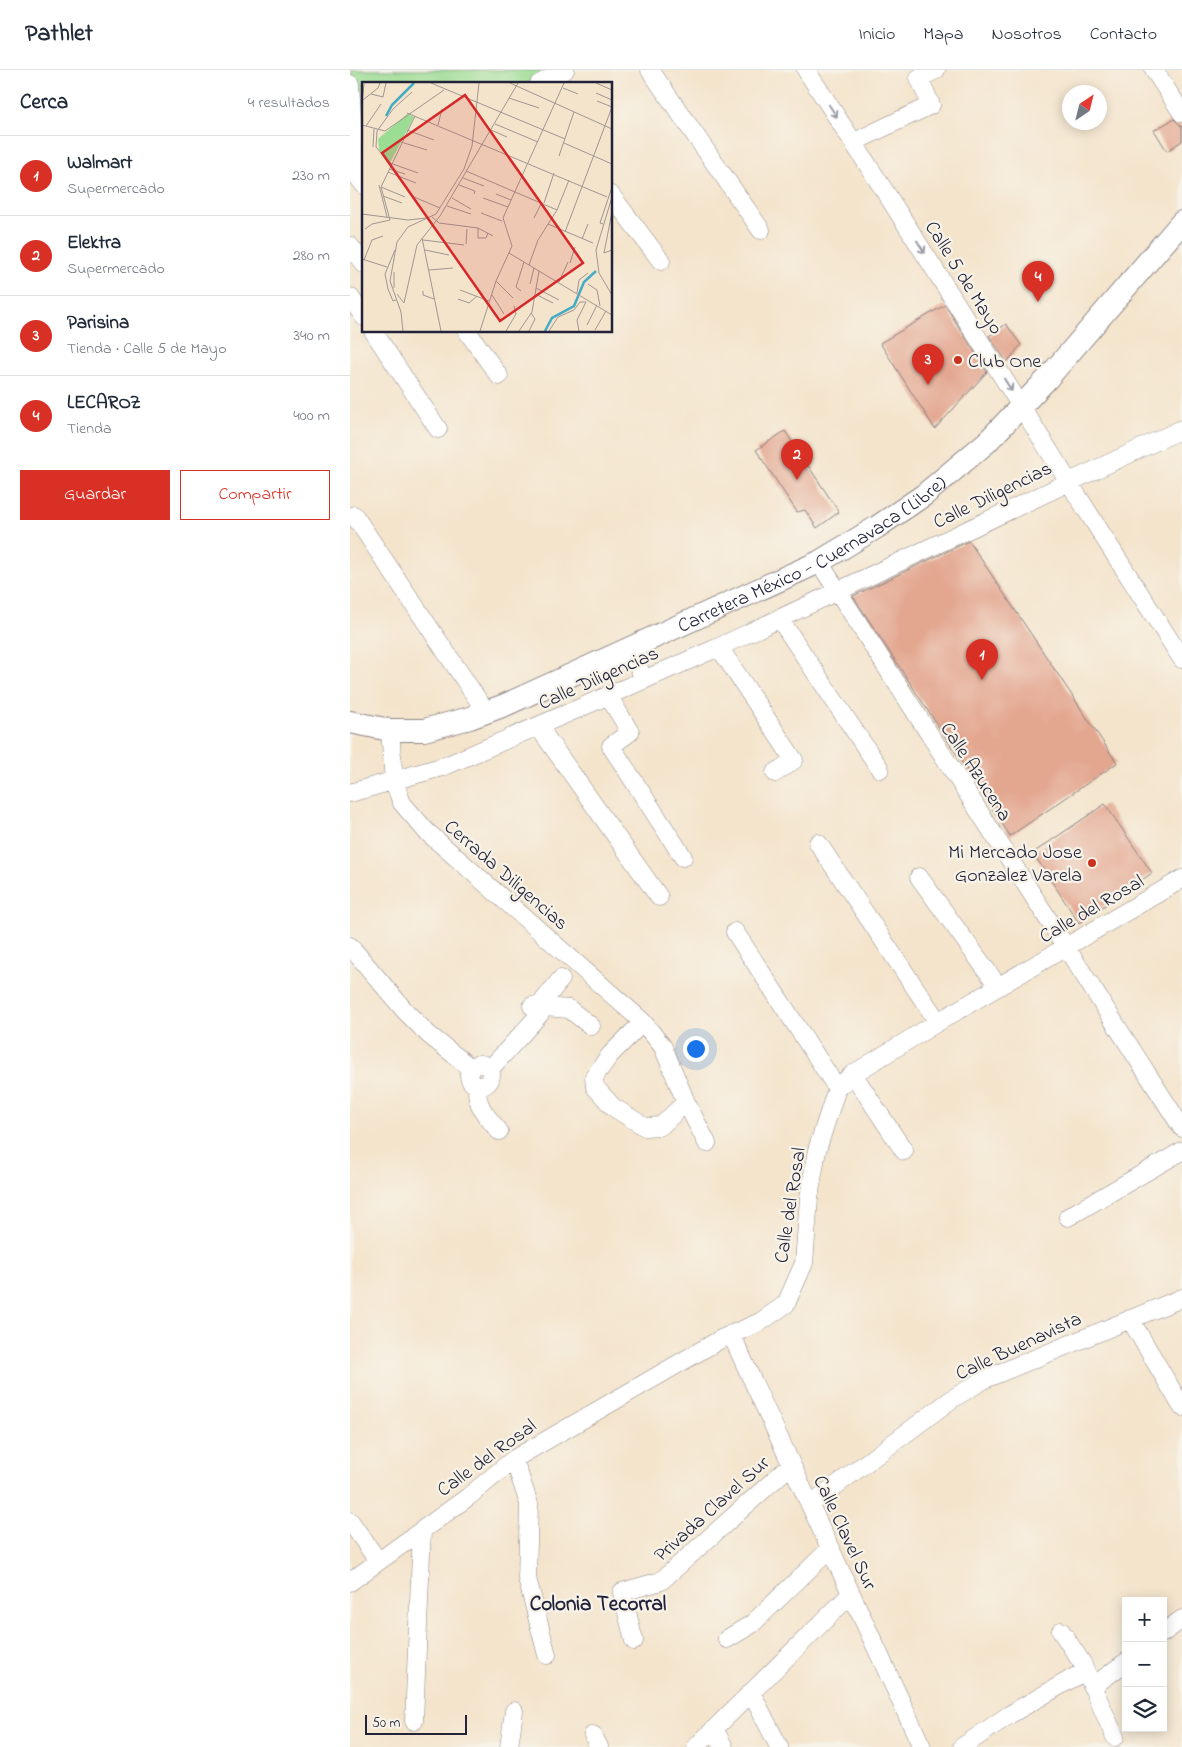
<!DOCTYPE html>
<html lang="es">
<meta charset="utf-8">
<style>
body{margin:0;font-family:"Indie Flower",sans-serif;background:#f6f6f7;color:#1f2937}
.controls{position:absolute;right:15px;bottom:15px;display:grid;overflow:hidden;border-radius:0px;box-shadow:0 2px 12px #0003}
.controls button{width:45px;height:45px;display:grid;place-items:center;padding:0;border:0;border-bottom:1px solid #e0e1e3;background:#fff;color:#1f2937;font:25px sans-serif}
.compass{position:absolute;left:712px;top:15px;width:45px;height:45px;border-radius:50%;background:#fff;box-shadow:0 2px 12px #0003;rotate:35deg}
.scale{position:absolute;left:15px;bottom:12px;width:102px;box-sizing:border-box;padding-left:5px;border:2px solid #22223b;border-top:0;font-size:14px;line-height:18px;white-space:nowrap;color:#22223b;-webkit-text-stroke:4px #f7f3e8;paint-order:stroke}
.you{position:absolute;left:345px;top:978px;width:18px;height:18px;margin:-12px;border:4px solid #fff;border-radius:50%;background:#1a73e8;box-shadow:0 0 0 8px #1a73e833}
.badge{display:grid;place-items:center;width:32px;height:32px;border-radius:50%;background:#d93025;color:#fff;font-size:16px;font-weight:700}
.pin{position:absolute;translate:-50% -41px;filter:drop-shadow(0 1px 2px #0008)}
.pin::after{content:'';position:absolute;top:26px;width:18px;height:15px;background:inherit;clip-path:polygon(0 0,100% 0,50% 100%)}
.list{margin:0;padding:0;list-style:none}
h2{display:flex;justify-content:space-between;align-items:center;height:65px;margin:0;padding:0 20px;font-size:21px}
h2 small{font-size:16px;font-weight:400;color:#747a83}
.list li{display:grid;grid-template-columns:32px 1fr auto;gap:15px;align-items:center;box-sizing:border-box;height:80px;padding:0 20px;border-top:1px solid #e0e1e3}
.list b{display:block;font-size:19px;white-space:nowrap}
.list p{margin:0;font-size:16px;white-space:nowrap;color:#747a83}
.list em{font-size:16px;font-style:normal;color:#747a83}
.actions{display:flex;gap:10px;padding:15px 20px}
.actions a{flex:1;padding:11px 0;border:1px solid #d93025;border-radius:0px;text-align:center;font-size:18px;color:#d93025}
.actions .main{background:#d93025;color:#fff}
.icon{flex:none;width:28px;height:28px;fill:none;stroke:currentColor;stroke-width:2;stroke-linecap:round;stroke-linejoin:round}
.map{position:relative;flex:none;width:832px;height:1677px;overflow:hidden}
header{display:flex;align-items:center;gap:30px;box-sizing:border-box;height:70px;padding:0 25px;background:#fff;border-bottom:1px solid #e0e1e3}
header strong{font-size:24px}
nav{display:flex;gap:28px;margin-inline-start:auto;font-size:18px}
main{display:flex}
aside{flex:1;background:#fff}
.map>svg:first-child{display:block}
.green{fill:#9cdd94;stroke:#5f8068}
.building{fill:#e3a68f}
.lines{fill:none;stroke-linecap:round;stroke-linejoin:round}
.minor-casing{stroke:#8b8384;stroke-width:19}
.major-casing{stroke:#8b8384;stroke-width:24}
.minor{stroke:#fff;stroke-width:18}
.major{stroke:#fff;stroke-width:22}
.oneway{stroke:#9c9ca7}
.poi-dot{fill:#c8321e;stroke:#f7f3e8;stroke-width:2}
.labels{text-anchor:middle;stroke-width:4.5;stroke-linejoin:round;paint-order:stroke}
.street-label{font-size:20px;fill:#22223b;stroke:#f7f3e8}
.poi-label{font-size:20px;fill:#22223b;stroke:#f7f3e8;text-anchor:start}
.neighbourhood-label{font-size:21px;font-weight:bold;fill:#22223b;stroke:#f7f3e8}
.inset-river{fill:none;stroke:#43abc3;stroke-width:2.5}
.inset-road{fill:none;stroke:#a09692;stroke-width:1}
.view{fill:#d62828;fill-opacity:0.15;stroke:#d62828;stroke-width:2.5}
.inset-edge{fill:none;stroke:#22223b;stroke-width:2.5}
</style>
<header>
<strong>Pathlet</strong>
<nav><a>Inicio</a><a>Mapa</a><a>Nosotros</a><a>Contacto</a></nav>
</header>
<main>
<aside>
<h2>Cerca<small>4 resultados</small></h2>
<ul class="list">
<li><span class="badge">1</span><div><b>Walmart</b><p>Supermercado</p></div><em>230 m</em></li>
<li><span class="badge">2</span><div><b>Elektra</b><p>Supermercado</p></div><em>280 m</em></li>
<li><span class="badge">3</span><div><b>Parisina</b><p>Tienda · Calle 5 de Mayo</p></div><em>340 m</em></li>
<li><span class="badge">4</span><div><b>LECAROZ</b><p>Tienda</p></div><em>400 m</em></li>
</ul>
<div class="actions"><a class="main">Guardar</a><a>Compartir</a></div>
</aside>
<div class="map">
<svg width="832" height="1677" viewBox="0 0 832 1677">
<rect width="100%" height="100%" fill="#f7f3e8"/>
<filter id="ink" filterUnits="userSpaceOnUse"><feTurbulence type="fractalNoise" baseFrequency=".02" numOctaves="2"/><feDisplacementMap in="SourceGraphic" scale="10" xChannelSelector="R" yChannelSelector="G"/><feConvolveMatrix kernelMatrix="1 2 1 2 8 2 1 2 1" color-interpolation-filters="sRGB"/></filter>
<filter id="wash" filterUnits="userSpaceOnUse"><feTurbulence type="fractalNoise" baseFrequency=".0096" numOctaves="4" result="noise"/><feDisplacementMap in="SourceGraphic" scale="20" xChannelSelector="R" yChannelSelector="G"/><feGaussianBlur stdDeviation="1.12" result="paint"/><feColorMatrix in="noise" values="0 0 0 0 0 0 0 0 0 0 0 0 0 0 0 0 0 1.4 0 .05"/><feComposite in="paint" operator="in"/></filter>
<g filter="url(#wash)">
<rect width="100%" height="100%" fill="#f4e4cc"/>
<path class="green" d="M1,0H206L180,14H14V102L8,28Z"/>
<g id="blocks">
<path class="building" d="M824,49L832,57V71L817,81L804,60Z
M595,235L637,302L585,359L530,273Z
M656,254L671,275L657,292L639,266Z
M435,361L489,442L467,458L455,440L447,442L406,380Z
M619,471L767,693L660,766L503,526Z
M755,734L802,803L729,853L683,783Z"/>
</g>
</g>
<g filter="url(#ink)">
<use href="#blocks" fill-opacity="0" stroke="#8b8384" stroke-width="1"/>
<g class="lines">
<g class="minor-casing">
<path id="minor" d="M300,0L411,160
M456,0C585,195 705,394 832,589
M804,0L832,43
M0,14L6,104L14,115
M189,14L215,0
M504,72L581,35L569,8L586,0
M261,125L311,191
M0,176L14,194
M0,227L14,247
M23,261L88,359
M117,261L149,306
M4,445L136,642
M469,492L832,1058
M429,548L530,699
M369,577L444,690L425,703
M280,578L294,610
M258,625L280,662L261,676L333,787
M188,656L309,827
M40,660L44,712L52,733L76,761L293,952L313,977L336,1032L357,1073
M0,723L95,696L232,637L369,577L832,359
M468,773L588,952
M569,807L648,916
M385,862L487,1018
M0,876L56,942L79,965L121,998
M182,936L219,939L241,956
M293,952L260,985L244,1007L245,1017L263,1037L295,1057L311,1056L336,1032
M119 1005a11 11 0 1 1 22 0a11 11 0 1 1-22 0Z
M140,999L190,944L194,930L211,909
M503,1004L554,1081
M127,1016C126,1036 136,1046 149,1061
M718,1147L832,1081
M780,1249L832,1337
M381,1264L572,1677
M164,1389L179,1434L177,1508L197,1585
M461,1434L602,1329L635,1309L832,1228
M0,1451L28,1491
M0,1512L118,1427L164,1389L371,1269L410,1252L436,1234L454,1193L459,1128L467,1080L487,1018L503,1004L588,952L832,809
M711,1561L732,1593L765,1667
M813,1563L832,1549
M377,1569L402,1554L481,1478
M284,1571L272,1522L311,1511L441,1395
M742,1617L776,1592
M401,1622L429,1677
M64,1651L72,1460
M364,1659L374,1677
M243,1665L249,1677
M159,1677L164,1641
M346,1677L501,1524
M612,1677L659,1645L735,1601"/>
</g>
<g class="major-casing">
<g id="major">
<path id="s1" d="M0,652L40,660H74L120,648L155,635L469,492L527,457L574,425L637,372L697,309L832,152"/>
</g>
</g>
<use href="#minor" class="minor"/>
<use href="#major" class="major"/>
</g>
<defs><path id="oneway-shaft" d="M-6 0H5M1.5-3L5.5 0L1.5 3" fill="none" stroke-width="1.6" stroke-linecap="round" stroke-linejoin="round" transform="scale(1.25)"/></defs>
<g class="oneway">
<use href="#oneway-shaft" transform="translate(483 41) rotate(57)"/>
<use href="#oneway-shaft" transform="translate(571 177) rotate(58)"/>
<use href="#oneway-shaft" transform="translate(658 315) rotate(58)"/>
</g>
</g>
<g class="poi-dot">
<circle cx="608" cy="290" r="5"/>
<circle cx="742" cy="793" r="5"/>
</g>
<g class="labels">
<g class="street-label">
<text transform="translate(615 207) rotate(58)" y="7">Calle 5 de Mayo</text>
<text transform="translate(642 424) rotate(-26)" y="7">Calle Diligencias</text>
<text dy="7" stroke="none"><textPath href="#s1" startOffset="502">Carretera México - Cuernavaca (Libre)</textPath></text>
<text transform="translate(248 607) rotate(-24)" y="7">Calle Diligencias</text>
<text transform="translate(627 701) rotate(57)" y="7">Calle Azucena</text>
<text transform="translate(157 804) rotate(41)" y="7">Cerrada Diligencias</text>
<text transform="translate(741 838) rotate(-30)" y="7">Calle del Rosal</text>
<text transform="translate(439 1135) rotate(-81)" y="7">Calle del Rosal</text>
<text transform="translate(668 1275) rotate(-25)" y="7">Calle Buenavista</text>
<text transform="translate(136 1387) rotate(-36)" y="7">Calle del Rosal</text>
<text transform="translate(361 1438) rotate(-42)" y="7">Privada Clavel Sur</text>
<text transform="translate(496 1462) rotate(65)" y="7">Calle Clavel Sur</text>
</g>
<g class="poi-label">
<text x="618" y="297">Club One</text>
<text x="732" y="788" text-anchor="end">Mi Mercado Jose<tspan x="732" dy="23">Gonzalez Varela</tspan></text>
</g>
<g class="neighbourhood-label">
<text x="248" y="1540">Colonia Tecorral</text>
</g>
</g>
<g transform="translate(12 12)">
<rect width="250" height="250" fill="#f4e4cc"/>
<path d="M45,32L52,35L28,81L17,68L16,57Z" fill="#9cdd94"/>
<path class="inset-river" d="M24,34L30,23L52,1M183,249L190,236L212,224L222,200L234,189"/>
<path class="inset-road" d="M69,1L203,57M148,1L250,47M234,1L250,8M201,6L216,12M50,10L31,27L15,49L14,65L28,81L56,91M234,11L250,18M9,12L21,15L24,1M147,16L177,26M1,18L16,6L18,1M235,19L250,25M0,21L2,2M45,31L245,115M133,42L176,60M0,43L23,49L82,8M76,43L80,27M4,44L19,22M45,48L72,58M129,48L145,55M39,60L65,68M202,61L250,82M11,65L12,47M197,74L212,30M27,87L43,92M104,89L195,128M26,90L54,101M101,96L122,104M17,103L25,135M97,103L113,109L112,112M19,105L43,115M134,112L149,118M21,114L40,121M52,115L78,126M250,115L234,168L237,191L250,213M90,116L109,127M121,116L146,125M182,121L192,91M85,124L109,132M250,130L242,171L250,168V163M119,131L140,139M0,132L46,138L64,136M70,135L77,141L116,146L131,154M172,136L180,120M186,142L231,161M241,142L238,141L250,105M116,146V156H124L126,151M3,147L10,142L28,138L19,105L53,34M203,150L250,25M60,156L79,249M220,157L226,142M61,158L102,163M104,162L105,147M33,168L23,192L26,207L31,219L34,218M63,168L87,173M147,171L250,233M0,177L25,185M2,178L10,158L21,154M208,181L213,165M167,183L176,158L195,128L207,98M67,188L91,186M32,190V206M134,199L151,216M197,200L206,180M168,202L172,186M226,202L235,208L238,224M174,206L197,218M98,208L127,219M61,209V213L72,217M159,209L154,205L162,180M215,211L217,198L226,191M35,212L42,221L55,163L78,134L156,1M173,212L191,221M130,213L142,232M96,217L107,221L115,214M225,243L235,223M233,248L244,229M41,249L39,230L28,199L35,160L46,145L74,132L102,87L110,64L117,1M118,249L134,199L150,164L141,136L202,1M144,249L154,232L152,224M157,249L170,230L177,189M167,249L173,237L169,231M187,249L196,235L212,228L218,220H224M217,249L215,238L224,220"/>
<path class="view" d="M103,13L221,181L138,239L20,71Z"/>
<rect width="250" height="250" class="inset-edge"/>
</g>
</svg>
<div class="controls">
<button>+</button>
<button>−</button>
<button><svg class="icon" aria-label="layers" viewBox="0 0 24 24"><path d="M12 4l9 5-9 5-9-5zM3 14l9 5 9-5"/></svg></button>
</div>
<svg class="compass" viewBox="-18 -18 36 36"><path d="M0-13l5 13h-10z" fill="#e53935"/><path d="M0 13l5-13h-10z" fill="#747a83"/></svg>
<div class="scale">50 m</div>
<div class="you"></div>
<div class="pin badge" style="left:632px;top:610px">1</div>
<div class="pin badge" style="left:447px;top:410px">2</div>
<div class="pin badge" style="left:578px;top:315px">3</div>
<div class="pin badge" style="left:688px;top:232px">4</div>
</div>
</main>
